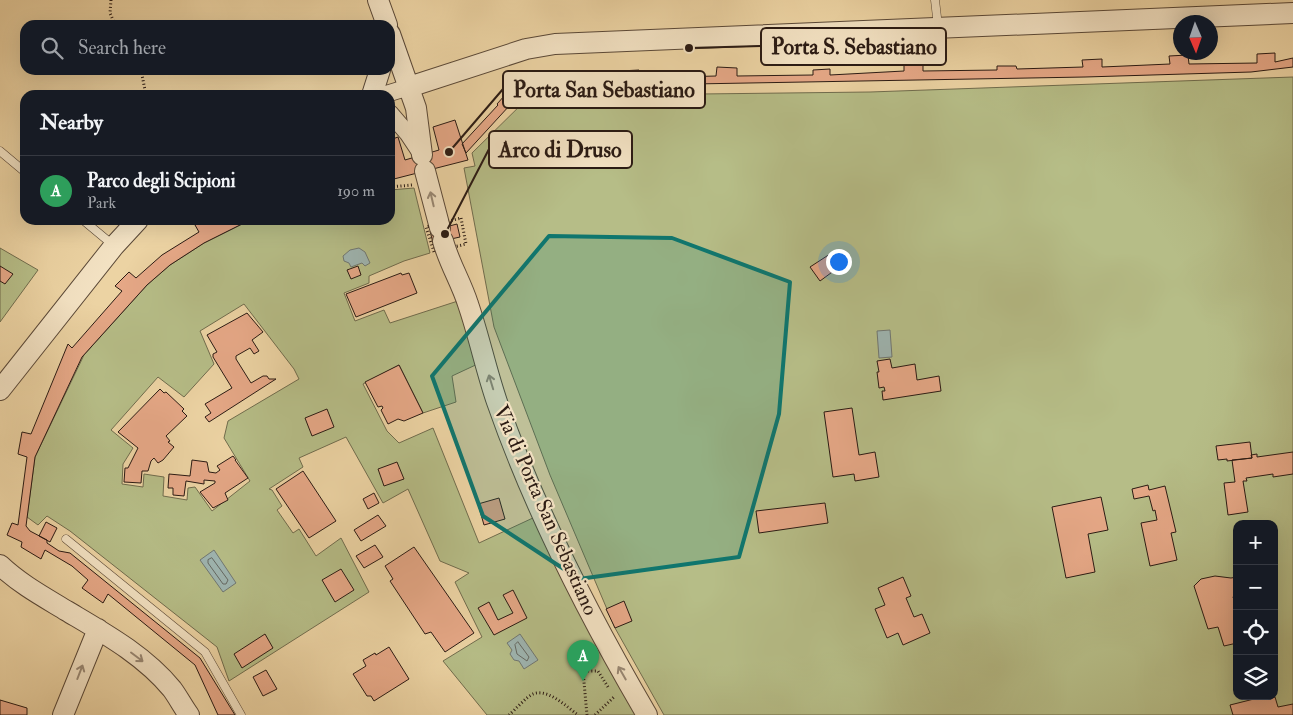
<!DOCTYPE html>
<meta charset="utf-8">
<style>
body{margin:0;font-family:"IM FELL Double Pica",serif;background:#242831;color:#f1f3f6}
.controls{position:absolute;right:15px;bottom:15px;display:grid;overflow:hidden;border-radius:10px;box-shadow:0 5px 20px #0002}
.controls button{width:45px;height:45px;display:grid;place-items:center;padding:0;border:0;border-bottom:1px solid #363941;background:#171b24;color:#f1f3f6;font:25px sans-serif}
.compass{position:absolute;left:1173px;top:15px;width:45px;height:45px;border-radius:50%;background:#171b24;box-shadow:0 5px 20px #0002;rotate:178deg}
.you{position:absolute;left:838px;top:261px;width:18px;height:18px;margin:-12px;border:4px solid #fff;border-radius:50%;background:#1a73e8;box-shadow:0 0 0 8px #1a73e833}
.badge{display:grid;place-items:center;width:32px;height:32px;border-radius:50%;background:#c59692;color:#fff;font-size:16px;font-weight:700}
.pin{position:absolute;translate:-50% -41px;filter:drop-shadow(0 1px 2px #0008)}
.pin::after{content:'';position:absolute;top:26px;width:18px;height:15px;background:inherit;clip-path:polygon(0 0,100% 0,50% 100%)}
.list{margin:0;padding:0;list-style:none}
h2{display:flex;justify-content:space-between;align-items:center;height:65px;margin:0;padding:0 20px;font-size:21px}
h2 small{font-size:16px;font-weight:400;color:#9ea1a6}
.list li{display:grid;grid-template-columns:32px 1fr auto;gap:15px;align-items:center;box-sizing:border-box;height:70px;padding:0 20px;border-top:1px solid #363941}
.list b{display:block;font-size:19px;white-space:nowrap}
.list p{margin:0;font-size:16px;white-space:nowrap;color:#9ea1a6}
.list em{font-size:16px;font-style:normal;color:#9ea1a6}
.icon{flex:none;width:28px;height:28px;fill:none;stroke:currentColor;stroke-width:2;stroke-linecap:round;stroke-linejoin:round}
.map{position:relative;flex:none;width:1293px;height:715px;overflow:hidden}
.search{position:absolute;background:#171b24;box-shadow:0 5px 20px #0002;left:20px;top:20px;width:375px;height:55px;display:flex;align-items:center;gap:12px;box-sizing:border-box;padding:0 18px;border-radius:15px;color:#9ea1a6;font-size:19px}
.panel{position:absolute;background:#171b24;box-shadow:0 5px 20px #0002;left:20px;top:90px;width:375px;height:135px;border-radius:15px}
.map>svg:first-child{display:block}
.green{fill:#b6bd87;stroke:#706c4d;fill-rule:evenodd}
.water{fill:#9eb5b1;stroke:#707772}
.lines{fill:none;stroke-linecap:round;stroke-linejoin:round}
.shore{stroke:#646862;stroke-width:1}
.building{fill:#e6a887;stroke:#2a1a13}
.service-casing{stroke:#5a4837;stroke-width:9}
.minor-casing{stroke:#5a4837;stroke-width:18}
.tertiary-casing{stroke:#5a4837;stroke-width:22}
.path{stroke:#2a1a13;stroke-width:3;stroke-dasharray:1 2.5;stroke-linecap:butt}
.service{stroke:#f3e2c3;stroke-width:8}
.minor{stroke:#f3e2c3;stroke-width:16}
.tertiary{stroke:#f3e2c3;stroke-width:20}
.oneway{stroke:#998874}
.marked{fill:#0f766e;fill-opacity:0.2;stroke:#0f766e;stroke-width:4;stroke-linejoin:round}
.labels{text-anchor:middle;stroke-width:4.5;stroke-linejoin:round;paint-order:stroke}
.street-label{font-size:21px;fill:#2a1a13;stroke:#f3e2c3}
.leader{fill:none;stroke:#2a1a13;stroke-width:2}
.callout-dot{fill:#2a1a13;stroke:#f3e2c3;stroke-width:2}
.callout{fill:#f3e2c3;stroke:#2a1a13;stroke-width:2}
.callout-label{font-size:22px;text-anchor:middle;font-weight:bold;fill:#2a1a13}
</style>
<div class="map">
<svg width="1293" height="715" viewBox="0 0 1293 715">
<rect width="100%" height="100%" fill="#ecd3a3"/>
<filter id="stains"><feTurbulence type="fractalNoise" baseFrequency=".004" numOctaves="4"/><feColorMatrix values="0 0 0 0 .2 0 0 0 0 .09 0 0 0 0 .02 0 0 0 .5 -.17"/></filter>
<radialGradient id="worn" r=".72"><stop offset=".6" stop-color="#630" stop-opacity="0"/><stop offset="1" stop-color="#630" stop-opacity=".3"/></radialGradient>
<path class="green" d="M1293,77V715H664L615,628L550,475L494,327L464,168L475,166L472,153L530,96L870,92ZM1237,524H1274V696H1237Z
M414,188L430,253L404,261L369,276V283L344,293L355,321L384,310L390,323L461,300L482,362L452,376L456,402L423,413L399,365L363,384L387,431L399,443L433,428L479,543L535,517L637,715H487L443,661L482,637L455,582L469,573L440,561L408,489L383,503L346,437L299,458L303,467L269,489L272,490L282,506L277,510L293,533L299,529L316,556L341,538L369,592L229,681L217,647L70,531L47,516L38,525L27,517L35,457L84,355L147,285L170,265L204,243L250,220H390V190ZM244,304L294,369L299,379L228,421L224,438L250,481L212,511L195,487L188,488L187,500L163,496L164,477L144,474L143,487L122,484L123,464L133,448L111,430L158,377L184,397L214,364L200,331Z
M0,248L38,270L0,322Z"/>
<path class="water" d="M359,248L365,252L370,263L365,266L362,263L351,267L349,263L344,261L343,256L350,250Z
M890,330L892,357L879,358L877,331Z
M214,550L236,583L223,592L200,560Z
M520,634L538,660L524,669L519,661L514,660L510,654L512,650L507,643Z"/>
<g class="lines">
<path class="shore" d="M212,558L228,580L226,584H223L208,563V560Z
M518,642L529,657L527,661L517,654L515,645Z"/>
</g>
<path class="building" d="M1275,53V62L1293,58V67L1251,72L1085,77L693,84L529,90L510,105L466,153L462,144L498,105L497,104L505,95L507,97L526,82L525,73L544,72L545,81L620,79V71L639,70L640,78L716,76L717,67L737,68V76L813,75V70L830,69V75L904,71V63H923V71L997,70V66H1016L1017,69L1083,67L1082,60L1102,59V67L1170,64L1169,56L1188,55L1189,64L1257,63V54Z
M455,120L468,160L390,180V140L398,137L405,160L439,150L433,127Z
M205,220H216L217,222L222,220H250L204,243L170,265L147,285L82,357L35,457L26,526L30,531L47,540V543L59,551L70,553L200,658L235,715H218L195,665L108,594L103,603L82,588L88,580L72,566L45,550L41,559L21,547L22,542L7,535L12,523L18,525L27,457L18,454L22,432L31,434L68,344L72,348L122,291L115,286L129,272L136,278L162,255L199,232L195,225Z
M457,224L460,237L433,243L430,231Z
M830,254L839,267L820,281L810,267Z
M0,266L13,274L5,284L0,281Z
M358,266L361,275L351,279L347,270Z
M401,273L402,275L409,273L417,293L356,317L346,294Z
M247,313L263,332L252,340L259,351L254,354L250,348L236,356V359L251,383L263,376H267L269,379H276L209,422L205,417L211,413L205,404L232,388L213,357V354L217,352L207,335Z
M890,359L892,368L915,364L917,380L939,376L941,391L883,400L882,391H885L884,387L879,388L877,372H879L877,361Z
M399,365L423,413L404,421L398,419L388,424L381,410L383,408L382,406L378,407L365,382Z
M160,389L164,393L166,392L184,409L182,411L187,416L166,436L170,441L168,442L174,447L163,460L158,463L154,458L151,461L148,471H142L141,483L124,482L125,468H128L138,448L118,432Z
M852,408L859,455L875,452L879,477L855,481L854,474L833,477L824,412Z
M327,409L334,427L312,436L305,418Z
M1250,442L1252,458L1227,461V459L1218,460L1216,446Z
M1293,452V474L1273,477V474L1246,478L1247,481H1243L1248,512L1228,515L1224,483L1235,482L1232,460L1252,458L1251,455L1257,454V457Z
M233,456L236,460H235L248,478L225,493L228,500L213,508L200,492L215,483V481L204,480V484L186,481L184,496L173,495V488H168L169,474L190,476L192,460L207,462L209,472L216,473L220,470L217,466Z
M397,462L404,479L384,486L378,469Z
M303,471L336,521L309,538L276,489Z
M1148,485L1149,490L1165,486L1176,532L1171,533L1177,560L1150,566L1141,523L1157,520L1155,510L1153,511L1149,496L1134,499L1132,489Z
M374,493L379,503L368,509L363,499Z
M1101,497L1108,530L1088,534L1095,572L1066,578L1052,507Z
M499,498L505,519L484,525L478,504Z
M825,503L828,523L759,533L756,511Z
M378,515L386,526L361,541L354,530Z
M46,522L57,528L50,542L39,536Z
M375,545L383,557L364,568L356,556Z
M414,547L474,633L445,652L431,632L425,634L390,581L393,579L385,566Z
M341,569L354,590L335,602L322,580Z
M1215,576L1231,578L1237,577V592L1233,597L1237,609V643L1224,646L1218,627L1208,629L1194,586L1201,579Z
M903,577L911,596L906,598L914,617L922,614L930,633L903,645L898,633L887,638L875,609L885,605L878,588Z
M513,590L527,618L494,635L478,608L489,602L498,620L513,613L503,595Z
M624,601L632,621L615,628L606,609Z
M265,634L273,648L242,668L234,654Z
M389,647L409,679L374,701L371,696H367L353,674L366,666L363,660L375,653L376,655Z
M266,670L277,689L263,696L253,677Z
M1266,696L1267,699L1275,697L1278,707L1293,704V715H1233L1230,705Z
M0,700L27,708V715H0Z"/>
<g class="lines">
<g class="service-casing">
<path id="service" d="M935,0L938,26
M0,151L25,172
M83,220L113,245
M66,539L205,652L241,715"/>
</g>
<g class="minor-casing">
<path id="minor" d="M383,95L409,87
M390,113L408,134L422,155"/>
</g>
<g class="tertiary-casing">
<path id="tertiary" d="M378,0L387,25
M390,34L416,108L422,155
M409,87L526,49L555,44L1293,13
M372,95L380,70
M425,171L440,228
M443,241C449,263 461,282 468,304C479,336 486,370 497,402C535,511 589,616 647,715
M0,390L114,246L138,220
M0,565C20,584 44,597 67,611C104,633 144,655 172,689C178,697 183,707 189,715
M63,715L98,629"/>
</g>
<path class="path" d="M111,0L110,13L115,25
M141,70L146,95
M390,187L412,185
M461,218L466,244L434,252L426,227Z
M509,715C515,710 526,697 533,694C548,688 567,707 578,715
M587,715L583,671H598L608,687
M595,715L614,697"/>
<use href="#service" class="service"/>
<use href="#minor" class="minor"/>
<use href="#tertiary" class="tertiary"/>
</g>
<defs><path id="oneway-shaft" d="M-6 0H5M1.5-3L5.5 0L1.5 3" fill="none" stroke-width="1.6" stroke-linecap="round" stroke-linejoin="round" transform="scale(1.25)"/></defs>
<g class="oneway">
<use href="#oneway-shaft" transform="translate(432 199) rotate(-103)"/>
<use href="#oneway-shaft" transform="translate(491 382) rotate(-107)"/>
<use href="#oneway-shaft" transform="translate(137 657) rotate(37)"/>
<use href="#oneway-shaft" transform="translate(80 672) rotate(-69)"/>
<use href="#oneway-shaft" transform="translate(622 673) rotate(-120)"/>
</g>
<path class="marked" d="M549,236L672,238L790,282L779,414L739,557L579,579L483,516L432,376Z"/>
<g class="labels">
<g class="street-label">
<text transform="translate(546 510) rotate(66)" y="7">Via di Porta San Sebastiano</text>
</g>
</g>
<path class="leader" d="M689 48L761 46M449 152L503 89M445 234L489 149"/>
<g class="callout-dot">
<circle cx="689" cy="48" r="5"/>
<circle cx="449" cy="152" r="5"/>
<circle cx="445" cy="234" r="5"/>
</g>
<g class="callout">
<rect x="761" y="28" width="185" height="37" rx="5"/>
<rect x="503" y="71" width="202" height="37" rx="5"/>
<rect x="489" y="131" width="143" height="37" rx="5"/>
</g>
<g class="callout-label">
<text x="854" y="54">Porta S. Sebastiano</text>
<text x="604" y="97">Porta San Sebastiano</text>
<text x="560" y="157">Arco di Druso</text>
</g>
<rect width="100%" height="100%" filter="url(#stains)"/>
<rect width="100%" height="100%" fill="url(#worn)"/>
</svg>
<div class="controls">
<button>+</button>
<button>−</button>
<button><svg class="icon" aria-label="locate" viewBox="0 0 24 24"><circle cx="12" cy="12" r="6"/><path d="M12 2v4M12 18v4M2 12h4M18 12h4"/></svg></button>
<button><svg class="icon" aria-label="layers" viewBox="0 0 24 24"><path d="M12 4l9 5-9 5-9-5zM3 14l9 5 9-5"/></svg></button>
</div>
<svg class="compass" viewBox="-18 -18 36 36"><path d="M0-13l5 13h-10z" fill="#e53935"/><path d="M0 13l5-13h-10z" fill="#9ea1a6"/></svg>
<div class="you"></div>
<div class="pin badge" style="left:583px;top:681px;background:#2e9e5b">A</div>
<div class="search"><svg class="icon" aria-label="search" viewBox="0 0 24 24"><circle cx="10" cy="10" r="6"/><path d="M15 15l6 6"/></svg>Search here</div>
<section class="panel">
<h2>Nearby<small></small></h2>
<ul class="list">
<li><span class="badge" style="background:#2e9e5b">A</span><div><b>Parco degli Scipioni</b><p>Park</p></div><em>190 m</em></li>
</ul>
</section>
</div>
